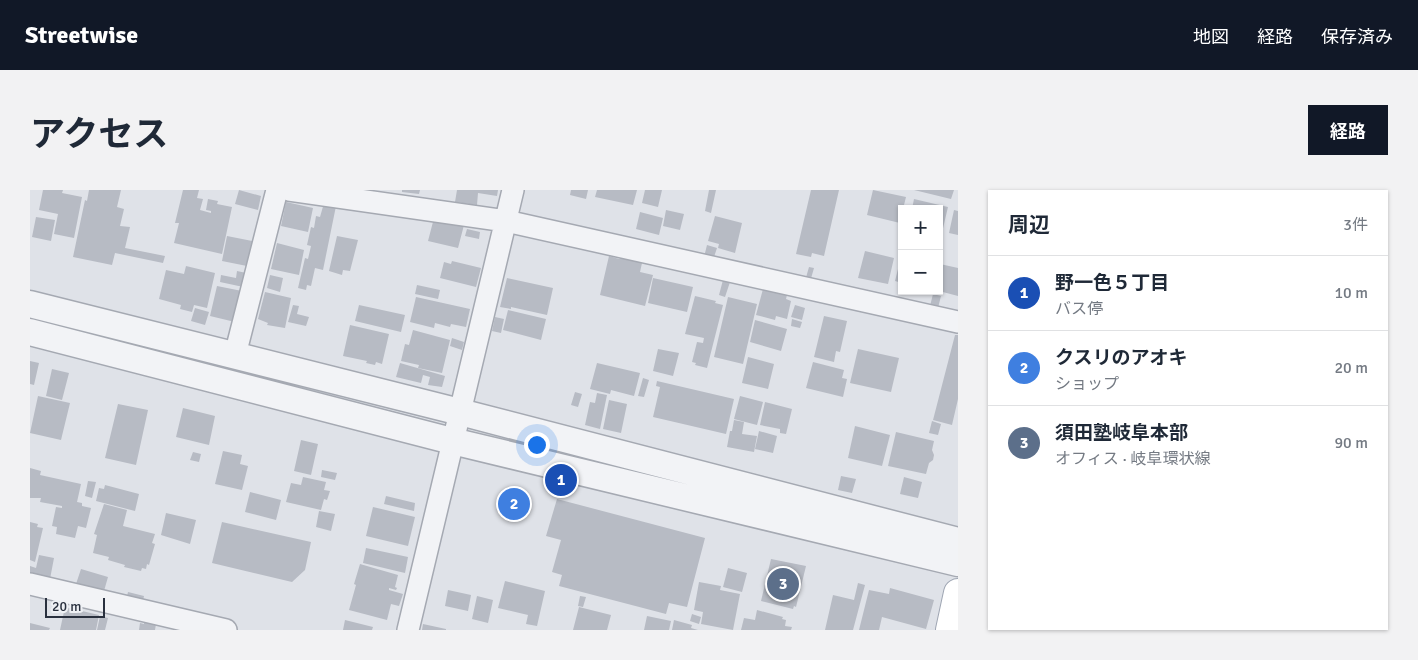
<!DOCTYPE html>
<html lang="ja">
<meta charset="utf-8">
<style>
body{margin:0;font-family:Signika,"Noto Sans JP",sans-serif;background:#f2f2f3;color:#1f2937}
.controls{position:absolute;right:15px;top:15px;display:grid;overflow:hidden;border-radius:0px;box-shadow:0 1px 4px #0004}
.controls button{width:45px;height:45px;display:grid;place-items:center;padding:0;border:0;border-bottom:1px solid #e0e1e3;background:#fff;color:#1f2937;font:25px sans-serif}
.scale{position:absolute;left:15px;bottom:12px;width:60px;box-sizing:border-box;padding-left:5px;border:2px solid #29303e;border-top:0;font-size:14px;line-height:18px;white-space:nowrap;color:#29303e;-webkit-text-stroke:4px #eff1f5;paint-order:stroke}
.you{position:absolute;left:506px;top:254px;width:18px;height:18px;margin:-12px;border:4px solid #fff;border-radius:50%;background:#1a73e8;box-shadow:0 0 0 8px #1a73e833}
.badge{display:grid;place-items:center;width:32px;height:32px;border-radius:50%;background:#111827;color:#fff;font-size:16px;font-weight:700}
.pin{position:absolute;translate:-50% -50%;border:2px solid #fff;box-shadow:0 1px 5px #0006}
.list{margin:0;padding:0;list-style:none}
h2{display:flex;justify-content:space-between;align-items:center;height:65px;margin:0;padding:0 20px;font-size:21px}
h2 small{font-size:16px;font-weight:400;color:#747a83}
.list li{display:grid;grid-template-columns:32px 1fr auto;gap:15px;align-items:center;box-sizing:border-box;height:75px;padding:0 20px;border-top:1px solid #e0e1e3}
.list b{display:block;font-size:19px;white-space:nowrap}
.list p{margin:0;font-size:16px;white-space:nowrap;color:#747a83}
.list em{font-size:16px;font-style:normal;color:#747a83}
.map{position:relative;flex:none;width:928px;height:440px;overflow:hidden;border-radius:0px}
header{display:flex;align-items:center;gap:30px;box-sizing:border-box;height:70px;padding:0 25px;background:#111827;color:#fff}
header strong{font-size:24px}
nav{display:flex;gap:28px;margin-inline-start:auto;font-size:18px}
.intro{display:flex;align-items:center;justify-content:space-between;box-sizing:border-box;height:120px;padding:0 30px}
h1{margin:0;font-size:35px}
.button{padding:12px 22px;border-radius:0px;background:#111827;color:#fff;font-size:18px;font-weight:700}
main{display:flex;gap:30px;padding:0 30px}
aside{flex:1;background:#fff;border-radius:0px;box-shadow:0 1px 4px #0004}
.map>svg:first-child{display:block}
.building{fill:#b7bbc4}
.lines{fill:none;stroke-linecap:round;stroke-linejoin:round}
.minor-casing{stroke:#a5a9b2;stroke-width:24}
.tertiary-casing{stroke:#a5a9b2;stroke-width:29}
.primary-casing{stroke:#9fa6b3;stroke-width:30}
.minor{stroke:#f2f3f6;stroke-width:21}
.tertiary{stroke:#f2f3f6;stroke-width:26}
.primary{stroke:#fff;stroke-width:28}
</style>
<header>
<strong>Streetwise</strong>
<nav><a>地図</a><a>経路</a><a>保存済み</a></nav>
</header>
<div class="intro"><h1>アクセス</h1><a class="button">経路</a></div>
<main>
<div class="map">
<svg width="928" height="440" viewBox="0 0 928 440">
<rect width="100%" height="100%" fill="#dfe2e8"/>
<path class="building" d="M13,0H33L32,3L52,7L44,48L24,44L28,24L9,20Z
M59,0H91L87,17L94,19L90,36L100,37L95,58L135,66L133,73L85,63L82,75L43,67L55,10L57,11Z
M153,0H169L167,8L173,9L170,20L181,23V21L176,20L178,9L188,11L187,14L202,17L192,64L144,53L149,33H145Z
M209,0L231,6L228,20L205,14Z
M372,0H390L389,4L372,2Z
M427,0H468L467,6L448,3L447,15L425,12Z
M541,0H558L556,9L540,5Z
M567,0H607L603,15L565,7Z
M615,0H632L628,17L612,13Z
M679,0H686L681,23L675,21Z
M781,0H809L794,66L782,63L781,67L766,64Z
M843,0L876,7L873,19H872L870,33L837,25Z
M884,0H924L921,9Z
M884,9L918,17L910,51L909,19H882Z
M256,12L283,18L278,42L251,36Z
M294,13L306,16L293,80L285,78L281,96L277,95L276,100L268,98L275,68L278,69L281,56L277,55L281,37L284,38L286,26L290,27Z
M636,20L654,24L650,40L633,36Z
M924,20L928,21V45L919,43Z
M610,22L633,28L629,45L606,39Z
M685,26L712,33L705,63L688,58L689,54L678,51Z
M6,27L25,30L21,51L2,47Z
M404,28L434,35L428,58L398,51Z
M437,39L450,42L449,49L435,46Z
M197,46L227,52L222,77L192,71Z
M307,46L328,50L320,81L313,80L312,85L299,81Z
M247,53L274,60L269,85L241,79Z
M677,55L687,58L683,70L674,67Z
M835,61L864,68L858,94L828,88Z
M579,66L589,69L597,66L605,68L612,73L610,82L623,85L615,116L570,105Z
M871,67H872V93L865,91Z
M422,71L451,78L446,97L410,88L414,72L421,74Z
M910,74L928,78V106L909,101Z
M156,76L185,83L177,118L164,115L162,122L150,119L151,115L129,109L136,80L154,84Z
M779,77L784,78L780,92L775,91Z
M207,81L221,84L218,98L190,92L191,85L206,88Z
M240,85L253,88L250,102L237,98Z
M477,88L523,98L517,125L481,117V119L470,117Z
M623,88L663,97L657,122L618,113Z
M693,90L700,92L695,107L689,105Z
M387,95L410,100L408,109L385,104Z
M187,96L212,101L205,132L180,126Z
M733,99L757,105L756,109L761,111L757,129L746,126L745,130L726,125Z
M235,102L261,108L255,138L237,135L238,133L228,129Z
M903,104L911,106L907,122L899,120Z
M665,106L686,111L685,113L693,115L677,178L665,175L666,173L662,172L667,152L673,153L674,148L655,144Z
M386,107L440,119L436,137L421,134L420,137L405,133L404,138L380,132Z
M698,107L727,114L713,174L684,167Z
M263,115L269,116L267,124L279,127L276,136L258,132Z
M329,115L375,125L371,142L325,131Z
M765,115L775,118L772,130L761,127Z
M165,118L179,122L175,135L161,131Z
M478,120L516,129L511,150L473,140Z
M794,126L817,131L810,162L806,161L804,172L784,167Z
M465,127L474,129L471,143L462,141Z
M762,129L772,132L770,138L761,136Z
M725,130L757,139L751,161L720,152Z
M320,135L359,144L352,174L346,172L345,175L336,173L337,171L313,166Z
M383,140L420,150L412,183L388,178L389,175L371,171L375,154L379,155Z
M925,145H928V209L922,235L903,230Z
M422,148L434,152L432,160L420,156Z
M628,159L649,163L643,186L623,181Z
M828,159L869,168L861,202L820,193Z
M718,167L744,174L738,199L712,193Z
M0,171L9,173L4,195L0,194Z
M783,172L814,180L812,188L817,189L813,207L776,198Z
M370,173L415,186L412,197L398,195L400,187L393,185L391,193L366,187Z
M567,173L610,183L604,206L581,200L580,204L560,199Z
M22,179L39,183L32,210L16,206Z
M613,188L619,190L614,207L608,206Z
M627,191L704,209L696,244L623,227L630,197L626,196Z
M545,202L552,204L548,217L541,215Z
M567,203L577,205L570,239L555,235L560,212L565,213Z
M8,206L40,213L31,250L0,243Z
M710,206L733,212L727,235L704,229Z
M579,210L597,214L591,243L573,239Z
M735,212L762,219L756,244L750,243V239L730,235Z
M88,214L118,220L106,275L75,268Z
M153,218L185,226L179,255L146,247Z
M704,230L714,232L712,244L727,246L724,262L697,257L700,241H702Z
M902,231L911,234L908,245L899,243Z
M825,236L860,245L852,276L818,268Z
M729,241L747,246L743,263L725,259Z
M866,242L904,251L902,260L904,265L903,270L899,273L896,284L858,276Z
M271,250L288,254L281,285L264,281Z
M193,261L212,265L210,274L218,276L212,300L185,294Z
M163,262L171,264L169,272L160,270Z
M0,278L11,281L10,285L51,294L47,312L52,313V316L61,318L56,338L48,336L45,348L26,344L27,337L22,336L26,317L32,318V316L10,312L11,308H0Z
M292,280L307,283L305,290L291,287Z
M811,286L826,289L822,303L808,300Z
M273,287L296,292L294,300L300,301L297,310L294,309L291,320L256,312L261,293L271,295Z
M874,287L892,292L888,308L870,304Z
M58,291L66,292L62,308L55,306Z
M75,295L109,304L105,321L66,311L69,298L74,299Z
M220,302L251,310L246,330L215,322Z
M356,306L385,313L384,321L354,314Z
M527,309L675,348L657,417L639,413L636,424L529,396L532,385L522,382L531,350L516,346Z
M74,314L97,320L93,336L125,344L122,353L125,354L119,375L117,374L116,379L112,378L111,381L94,377L95,375L78,370L79,367L63,363L67,345L64,344Z
M343,317L385,327L378,356L336,346Z
M289,321L305,324L301,341L286,337Z
M136,323L166,330L160,354L131,345Z
M0,332L8,334L7,337L13,338L5,372L0,370Z
M192,332L281,352L275,380L262,392L182,373Z
M336,358L378,367L375,383L333,373Z
M9,365L24,368L20,389H0V376L6,378Z
M741,369L776,376L766,417L764,416L763,419L731,411Z
M330,374L368,385L365,397L367,398L366,400L359,398V400L373,404L369,416L361,414L357,430L319,420L326,395L324,394Z
M698,378L717,383L712,402L693,397Z
M51,379L78,387L74,401L46,394Z
M475,391L515,401L507,436L496,434L498,425L468,418Z
M669,392L691,396L690,400L710,404L703,440L671,434L673,422L664,420Z
M828,393L835,395L823,440H795L803,405L824,410Z
M860,398L904,410L896,439L852,427L849,440H829L839,400L859,404Z
M418,400L441,405L438,421L415,416Z
M98,402L114,406L112,415L96,411Z
M447,406L463,410L458,433L442,429Z
M550,406L556,407L553,417L548,416Z
M35,417L69,425L66,440H30Z
M549,417L581,425L577,440H543Z
M727,420L753,427L752,429L756,430L755,436L762,437L761,440H711L714,428L725,430Z
M662,424L671,427L669,434L660,431Z
M70,426L78,428L75,440H67Z
M617,426L641,431L639,440H614Z
M315,430L343,437L342,440H313Z
M644,430L662,435L661,438L668,440H642Z
M114,431L126,434L125,440H109L110,433L114,434Z
M0,433L20,438L19,440H0Z
M393,434L416,439V440H392Z"/>
<g class="lines">
<g class="minor-casing">
<path id="minor" d="M259,0L476,31L928,132
M205,165L247,0
M0,394L196,440
M378,440L483,0"/>
</g>
<g class="tertiary-casing">
<path id="tertiary" d="M0,114L430,222L928,351
M0,142L422,251L928,373"/>
</g>
<g class="primary-casing">
<path id="primary" d="M920,440L928,403"/>
</g>
<use href="#minor" class="minor"/>
<use href="#tertiary" class="tertiary"/>
<use href="#primary" class="primary"/>
</g>
</svg>
<div class="controls">
<button>+</button>
<button>−</button>
</div>
<div class="scale">20 m</div>
<div class="you"></div>
<div class="pin badge" style="left:531px;top:290px;background:#1a4fb4">1</div>
<div class="pin badge" style="left:484px;top:314px;background:#3f7fe0">2</div>
<div class="pin badge" style="left:753px;top:394px;background:#5c6f8a">3</div>
</div>
<aside>
<h2>周辺<small>3件</small></h2>
<ul class="list">
<li><span class="badge" style="background:#1a4fb4">1</span><div><b>野一色５丁目</b><p>バス停</p></div><em>10 m</em></li>
<li><span class="badge" style="background:#3f7fe0">2</span><div><b>クスリのアオキ</b><p>ショップ</p></div><em>20 m</em></li>
<li><span class="badge" style="background:#5c6f8a">3</span><div><b>須田塾岐阜本部</b><p>オフィス · 岐阜環状線</p></div><em>90 m</em></li>
</ul>
</aside>
</main>
